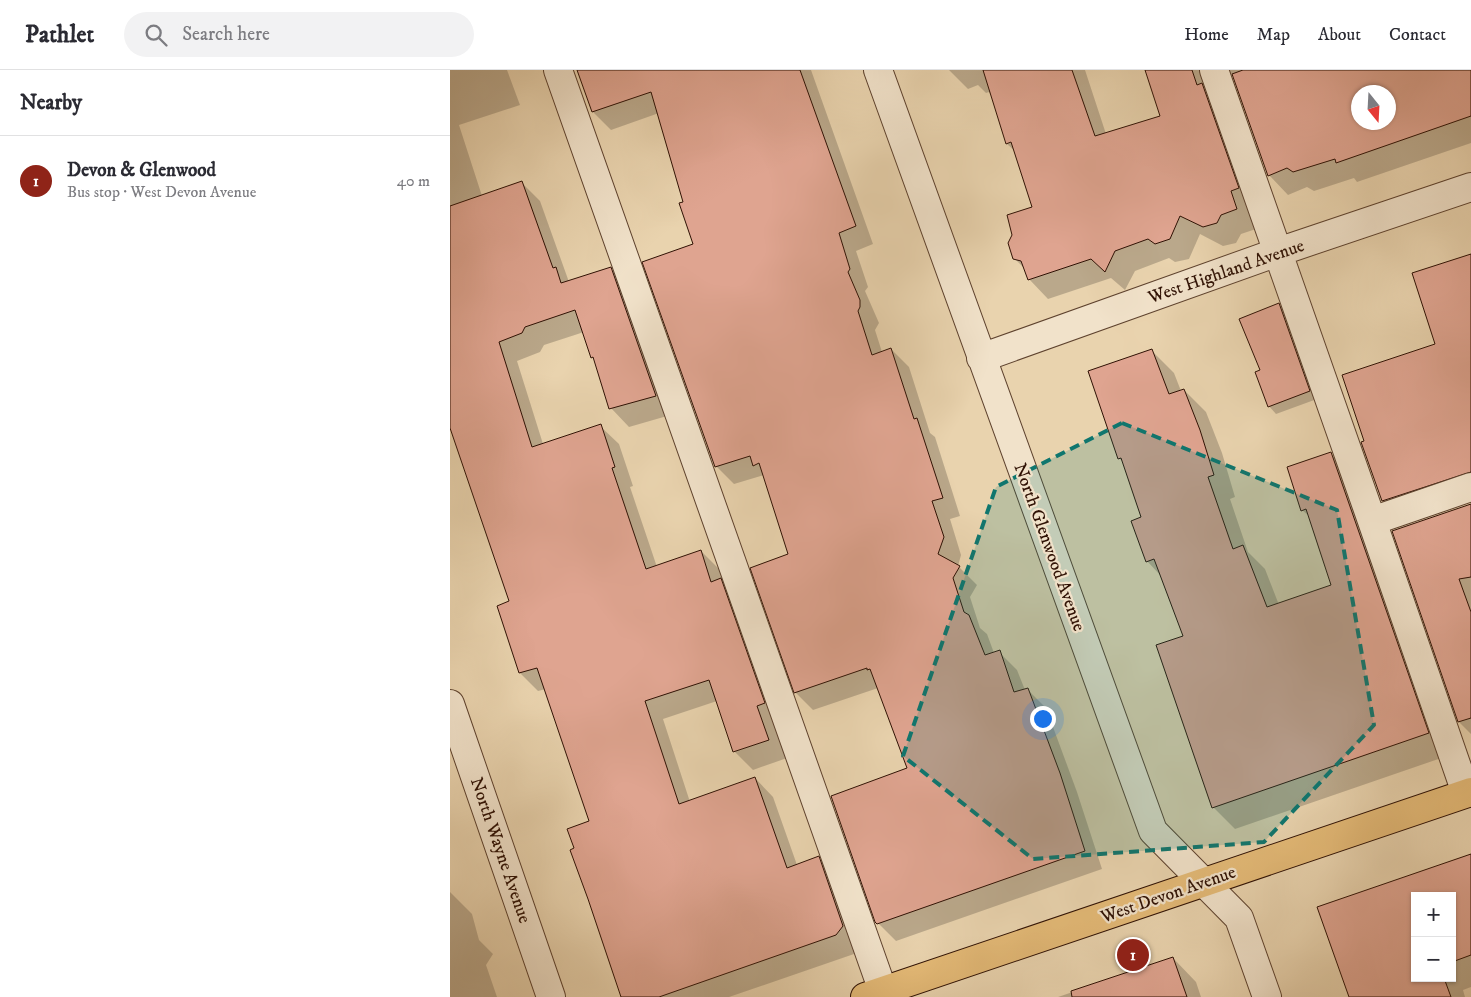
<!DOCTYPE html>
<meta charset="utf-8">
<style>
body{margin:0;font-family:"IM FELL DW Pica",serif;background:#f2f2f3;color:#2b2b33}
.controls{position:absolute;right:15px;bottom:15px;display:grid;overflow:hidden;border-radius:0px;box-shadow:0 1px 4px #0004}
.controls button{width:45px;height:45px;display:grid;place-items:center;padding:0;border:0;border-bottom:1px solid #e1e1e2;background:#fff;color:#2b2b33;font:25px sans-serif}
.compass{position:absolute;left:901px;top:15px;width:45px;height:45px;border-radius:50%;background:#fff;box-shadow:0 1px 4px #0004;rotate:162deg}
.you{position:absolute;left:592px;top:648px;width:18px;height:18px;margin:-12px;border:4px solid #fff;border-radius:50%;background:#1a73e8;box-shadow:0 0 0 8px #1a73e833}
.badge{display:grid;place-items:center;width:32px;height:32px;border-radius:50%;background:#8f2418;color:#fff;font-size:16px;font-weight:700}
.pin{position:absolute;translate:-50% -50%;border:2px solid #fff;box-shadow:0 1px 5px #0006}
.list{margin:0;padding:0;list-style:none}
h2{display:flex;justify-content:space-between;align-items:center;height:65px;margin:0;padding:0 20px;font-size:21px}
h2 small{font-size:16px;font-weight:400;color:#7c7c81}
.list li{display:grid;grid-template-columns:32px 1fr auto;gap:15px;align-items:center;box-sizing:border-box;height:90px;padding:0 20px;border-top:1px solid #e1e1e2}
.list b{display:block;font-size:19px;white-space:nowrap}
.list p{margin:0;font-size:16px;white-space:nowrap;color:#7c7c81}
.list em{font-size:16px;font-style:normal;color:#7c7c81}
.icon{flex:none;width:28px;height:28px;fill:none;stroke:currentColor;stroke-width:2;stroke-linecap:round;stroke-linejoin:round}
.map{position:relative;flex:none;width:1021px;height:927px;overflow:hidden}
header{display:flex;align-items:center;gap:30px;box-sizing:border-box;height:70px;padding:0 25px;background:#fff;border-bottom:1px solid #e1e1e2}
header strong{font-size:24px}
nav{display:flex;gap:28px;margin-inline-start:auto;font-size:18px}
.search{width:350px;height:45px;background:#f2f2f3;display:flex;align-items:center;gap:12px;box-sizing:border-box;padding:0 18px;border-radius:28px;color:#7c7c81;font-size:19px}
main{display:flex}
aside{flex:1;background:#fff}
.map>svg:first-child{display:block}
.shadow{fill:#0003;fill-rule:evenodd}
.building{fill:#dfa490;stroke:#2f1104;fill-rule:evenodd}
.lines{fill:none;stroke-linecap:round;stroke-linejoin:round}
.minor-casing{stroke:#5e422e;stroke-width:30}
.major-casing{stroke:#2f1104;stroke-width:30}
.minor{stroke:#f1e2ca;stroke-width:28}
.major{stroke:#e4ba77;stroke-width:28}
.marked{fill:#0f766e;fill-opacity:0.2;stroke:#0f766e;stroke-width:4;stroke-dasharray:10 6;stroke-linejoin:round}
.labels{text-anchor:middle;stroke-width:4.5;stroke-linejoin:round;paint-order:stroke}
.street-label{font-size:18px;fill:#2f1104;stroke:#f1e2ca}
</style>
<header>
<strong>Pathlet</strong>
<div class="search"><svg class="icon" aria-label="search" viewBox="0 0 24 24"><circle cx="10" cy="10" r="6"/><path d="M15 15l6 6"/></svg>Search here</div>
<nav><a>Home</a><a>Map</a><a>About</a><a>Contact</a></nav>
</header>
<main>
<aside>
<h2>Nearby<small></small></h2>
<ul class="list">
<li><span class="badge">1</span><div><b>Devon &amp; Glenwood</b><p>Bus stop · West Devon Avenue</p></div><em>40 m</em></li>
</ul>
</aside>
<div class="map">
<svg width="1021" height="927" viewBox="0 0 1021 927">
<rect width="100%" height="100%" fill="#e9d3ae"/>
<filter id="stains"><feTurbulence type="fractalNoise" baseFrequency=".004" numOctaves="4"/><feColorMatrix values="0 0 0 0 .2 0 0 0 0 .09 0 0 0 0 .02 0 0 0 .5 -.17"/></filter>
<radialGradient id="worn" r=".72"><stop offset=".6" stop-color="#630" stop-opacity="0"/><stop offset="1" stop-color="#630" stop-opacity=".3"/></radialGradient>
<path class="shadow" d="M0,0H57L70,35L9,55L32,126L71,112L90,131L119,212L161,199L179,217L224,344L179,357L161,338L146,291L142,287L134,262L94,275L90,282L67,291L93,374L150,356L169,374L183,416L180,417L207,497L251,481L270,500L274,513L289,528L337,688L303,700L284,681L267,631L213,649L240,732L305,708L323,727L347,795L369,788L387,806L411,875L404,884L279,927H173L125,779L141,752L96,619L88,621L70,603L61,532L0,353Z
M145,0H361L423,174L406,181L418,217L415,221L429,253L425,260L432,282L441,279L459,297L480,363L485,367L510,446L500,449L511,485L508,496L527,515L520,527L530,558L537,564L544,583L549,582L567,600L575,620H578L596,638L627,722L652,799L446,871L428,853L459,699L428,618L363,640L345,622L340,485L314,405L284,414L266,396L245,175L209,43L161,60L143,42Z
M499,0H635L656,64L712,46L696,0H1021V73L907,112L904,108L864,121L857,117L838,125L819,105L783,4L778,5L806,159L791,164L786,173L773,176L750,164L739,189L725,192L719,188L685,201L675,220L661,208L598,229L579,209L575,199L564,188L584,137L566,82L557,74L543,29L539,22L536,23L528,15L518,19ZM908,22H938V52H908Z
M1021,185V420L947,445L933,430L915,372L987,275Z
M829,234L836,242L867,329L826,344L819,336L811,301Z
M702,281L724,303L731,321L734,320L756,342L772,383L785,427L780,429L798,482L815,499L829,535L883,516L860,447L852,440L881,384L903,406L1000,685L785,759L763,737L735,567L711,506L697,491L693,448L674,393L669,388Z
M1021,435V664L1009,652L943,461Z
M1021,785V917L1013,920L1015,927H900L869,837ZM965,826H1002V908H965Z
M0,822L22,844L29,870L43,884L36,895L47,927H0Z
M723,888L746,912L751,927H608Z"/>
<path class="building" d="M127,0H350L406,156L389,163L400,199L398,202L410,230V237L408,241L422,285L441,278L464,349L467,348L493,428L482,431L494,467L488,484L510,496L503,508L514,542L519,545L535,585L550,580L564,622L578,618L610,703L635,781L427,854L425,852L381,726L457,698L420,599L417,600V598L344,623L300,498L338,484L309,393L303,396L300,386L265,397L192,192L243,174L229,133L233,132L201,22L142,42Z
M533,0H622L645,66L710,46L695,0H742L747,15L752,13L789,118L781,121L787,139L771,145L767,153L753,157L730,146L720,169L705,174L698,169L665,181L655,202L641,189L578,210L571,191L563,189L558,173L562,165L557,145L582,137L561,72L556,74Z
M793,0H1021V46L886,93L885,89L843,102L837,98L818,106L782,4ZM908,22H938V52H908Z
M72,111L103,198L106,197L111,213L161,197L206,326L159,339L143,287L141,288L125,240L75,257L72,263L49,272L82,377L151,354L165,397L162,398L196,499L251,480L261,512L271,508L315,633L307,636L319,670L283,682L259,610L195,631L229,734L305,707L337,798L369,786L393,856L386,865L209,927H171L138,829L120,780L124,778L117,759L139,751L87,598L69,603L47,536L59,531L0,358V136Z
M1021,184V402L932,431L911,372L914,371L892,305L985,274L962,203Z
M829,233L860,321L818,337L805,302L810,300L789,249Z
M702,279L719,324L734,319L750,360L764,405L758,407L783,479L793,475L817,537L881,515L856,439L851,441L837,397L881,382L979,663L762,738L706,575L733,566L704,489L696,492L681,451L691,447L671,388L668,389L638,301Z
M1021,434V507L1009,509L1021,542V648L1008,652L942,461Z
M1021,784V885L1002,892V826H965V908H994L1001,927H899L867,837Z
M723,887L737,927H622L621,921Z"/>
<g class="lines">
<g class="minor-casing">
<path id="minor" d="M108,0L433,921
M428,0L703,761L789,848L817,927
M764,0L922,451L1016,723
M531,288L828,182L1021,117
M922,451L1021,417
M0,634L101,927"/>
</g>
<g class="major-casing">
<path id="major" d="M415,927L1021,722"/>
</g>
<use href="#minor" class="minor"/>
<use href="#major" class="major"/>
</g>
<path class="marked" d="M672,353L887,440L924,655L814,772L583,789L453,686L546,417Z"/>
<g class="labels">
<g class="street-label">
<text transform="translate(776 201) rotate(-19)" y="6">West Highland Avenue</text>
<text transform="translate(600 477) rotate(70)" y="6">North Glenwood Avenue</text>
<text transform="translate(51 780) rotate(71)" y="6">North Wayne Avenue</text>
<text transform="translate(718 824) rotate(-19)" y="6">West Devon Avenue</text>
</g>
</g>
<rect width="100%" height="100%" filter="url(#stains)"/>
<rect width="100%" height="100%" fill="url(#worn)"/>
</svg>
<div class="controls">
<button>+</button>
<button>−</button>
</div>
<svg class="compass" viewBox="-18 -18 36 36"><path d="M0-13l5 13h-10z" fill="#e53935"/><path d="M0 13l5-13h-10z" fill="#7c7c81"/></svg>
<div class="you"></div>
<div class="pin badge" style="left:683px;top:885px">1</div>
</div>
</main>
